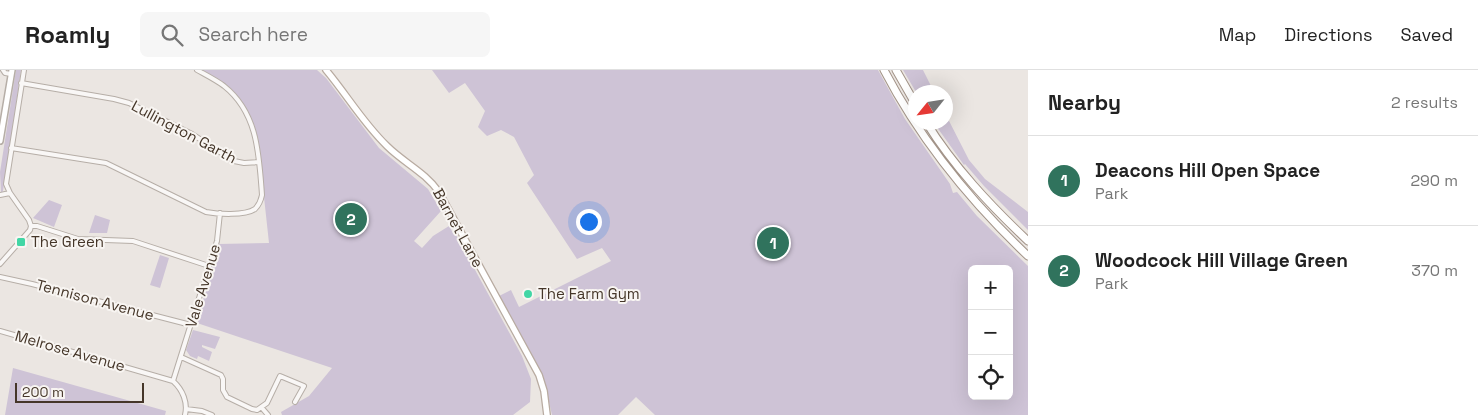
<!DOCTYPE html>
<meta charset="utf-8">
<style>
body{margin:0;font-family:"Space Grotesk",sans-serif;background:#f6f6f6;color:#222}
.controls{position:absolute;right:15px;bottom:15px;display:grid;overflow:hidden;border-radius:8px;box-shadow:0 5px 20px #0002}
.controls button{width:45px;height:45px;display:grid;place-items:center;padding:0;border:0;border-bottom:1px solid #e0e0e0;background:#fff;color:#222;font:25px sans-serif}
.compass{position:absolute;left:908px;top:15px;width:45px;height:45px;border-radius:50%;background:#fff;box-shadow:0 5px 20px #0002;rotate:240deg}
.scale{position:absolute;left:15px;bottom:12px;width:129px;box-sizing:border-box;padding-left:5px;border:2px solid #453629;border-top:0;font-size:14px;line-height:18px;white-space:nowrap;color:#453629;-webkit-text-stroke:4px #f8f5f2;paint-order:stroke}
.you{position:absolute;left:588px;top:151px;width:18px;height:18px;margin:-12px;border:4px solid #fff;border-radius:50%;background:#1a73e8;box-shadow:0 0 0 8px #1a73e833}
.badge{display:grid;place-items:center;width:32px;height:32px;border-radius:50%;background:#30735d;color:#fff;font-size:16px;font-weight:700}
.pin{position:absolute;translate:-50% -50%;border:2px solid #fff;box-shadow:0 1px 5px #0006}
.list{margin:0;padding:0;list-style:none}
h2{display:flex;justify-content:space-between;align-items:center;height:65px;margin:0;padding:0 20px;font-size:21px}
h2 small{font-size:16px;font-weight:400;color:#767676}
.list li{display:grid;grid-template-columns:32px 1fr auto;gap:15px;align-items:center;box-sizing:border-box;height:90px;padding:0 20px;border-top:1px solid #e0e0e0}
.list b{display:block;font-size:19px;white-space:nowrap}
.list p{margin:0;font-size:16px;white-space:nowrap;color:#767676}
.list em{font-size:16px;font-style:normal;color:#767676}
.icon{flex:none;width:28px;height:28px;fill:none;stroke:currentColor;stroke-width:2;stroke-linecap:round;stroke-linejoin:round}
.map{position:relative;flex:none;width:1028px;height:345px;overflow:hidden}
header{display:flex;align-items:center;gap:30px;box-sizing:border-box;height:70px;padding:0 25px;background:#fff;border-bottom:1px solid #e0e0e0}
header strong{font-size:24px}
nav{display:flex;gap:28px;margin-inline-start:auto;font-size:18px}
.search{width:350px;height:45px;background:#f6f6f6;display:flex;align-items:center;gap:12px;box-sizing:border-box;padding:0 18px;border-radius:8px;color:#767676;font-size:19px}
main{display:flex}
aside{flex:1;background:#fff}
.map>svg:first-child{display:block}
.green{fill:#cec3d6;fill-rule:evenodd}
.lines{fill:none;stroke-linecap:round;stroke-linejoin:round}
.street-casing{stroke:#b6aea7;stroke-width:6}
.secondary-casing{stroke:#b6aea7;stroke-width:8}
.primary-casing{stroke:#b8aba1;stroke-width:8}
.highway-casing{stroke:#a39489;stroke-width:9}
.street{stroke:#f9f7f6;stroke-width:4}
.secondary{stroke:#fff;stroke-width:5}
.primary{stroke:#fff;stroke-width:5.5}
.highway{stroke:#fff;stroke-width:7}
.poi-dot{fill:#42d6a5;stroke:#f8f5f2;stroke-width:2}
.labels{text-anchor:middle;stroke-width:4;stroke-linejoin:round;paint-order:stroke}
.street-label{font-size:15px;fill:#453629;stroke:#f8f5f2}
.poi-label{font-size:15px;fill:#453629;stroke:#f8f5f2;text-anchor:start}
</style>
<header>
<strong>Roamly</strong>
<div class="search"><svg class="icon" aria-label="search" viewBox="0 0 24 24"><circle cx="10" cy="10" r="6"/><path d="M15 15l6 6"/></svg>Search here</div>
<nav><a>Map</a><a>Directions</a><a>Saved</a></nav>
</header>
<main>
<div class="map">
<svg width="1028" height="345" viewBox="0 0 1028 345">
<rect width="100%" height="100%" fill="#ebe6e2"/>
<path class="green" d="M16,0H21L3,121L1,123L0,102Z
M201,0H317L326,8L379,78L428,119L441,141L414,171L422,178L433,166L449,156L453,163L456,165L522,286L531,309L530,332L513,345H282L281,342L309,326L332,298L197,253L218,174L269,173L258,72C255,58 244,33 234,22C225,13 212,7 201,0Z
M432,0H878L905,49L950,114L953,123L957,122L977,146L1028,196V345H655L636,327L618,345H552L543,306L499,226L511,220L519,237L611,191L602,178L577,189L527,113L534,105L514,67L501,60L487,66L478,57L485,41L465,13L449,23ZM972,199H1009V326H972Z
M903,0H923L934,22H916Z
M946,45L969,90L985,109L1028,142V160L984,116L965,94L964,95L934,53L946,52Z
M49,130L62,135L54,157L33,148Z
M95,145L110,150L107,163H89Z
M160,185L169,188L160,218L150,215Z
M193,260L220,267L215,279L202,275V277L212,282L209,291L198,286L197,289L190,286L186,280Z
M13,298L166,341L165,345H5Z"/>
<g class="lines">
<g class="street-casing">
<path id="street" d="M3,0L5,3L11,4
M21,13L114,29L129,33L192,64L234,91L244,93L259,92
M11,78L106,93L206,142C217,144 245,146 255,139C259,135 261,130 262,125C259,85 258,43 224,16C216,10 206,5 197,0
M0,125L10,123L6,114L24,0
M31,156H37L78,169L133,171L209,196
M0,194L30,160L31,156L29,150L10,123
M0,207L32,214L191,255
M0,261L173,311
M181,287L221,305L223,309V320L227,327L252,339L257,340L267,333L280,306L304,316L295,332
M173,311L217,171L220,143
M173,311C183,320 188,333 185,345
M262,338L268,345
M186,339L202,341L212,345"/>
</g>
<g class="secondary-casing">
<path id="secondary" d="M0,71L12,0"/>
</g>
<g class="primary-casing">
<path id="primary" d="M326,0C347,25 363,53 387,76C404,93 425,102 439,122L539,305L544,321L547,345"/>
</g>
<g class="highway-casing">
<path id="highway" d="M884,0C921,71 970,131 1028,186
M896,0L916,35
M926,52C954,97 990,135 1028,171"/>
</g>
<use href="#street" class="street"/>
<use href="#secondary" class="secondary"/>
<use href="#primary" class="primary"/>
<use href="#highway" class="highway"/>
</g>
<g class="poi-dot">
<rect x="16" y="167" width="10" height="10" rx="2.5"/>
<circle cx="528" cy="224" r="5"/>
</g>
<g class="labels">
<g class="street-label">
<text transform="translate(184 62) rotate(28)" y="5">Lullington Garth</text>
<text transform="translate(458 158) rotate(61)" y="5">Barnet Lane</text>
<text transform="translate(203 216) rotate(-73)" y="5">Vale Avenue</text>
<text transform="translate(95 230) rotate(15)" y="5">Tennison Avenue</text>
<text transform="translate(70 281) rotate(16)" y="5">Melrose Avenue</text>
</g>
<g class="poi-label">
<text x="31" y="177">The Green</text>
<text x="538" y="229">The Farm Gym</text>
</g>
</g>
</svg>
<div class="controls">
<button>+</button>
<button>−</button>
<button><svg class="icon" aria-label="locate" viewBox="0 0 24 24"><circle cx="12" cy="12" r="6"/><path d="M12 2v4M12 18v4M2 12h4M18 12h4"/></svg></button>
</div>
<svg class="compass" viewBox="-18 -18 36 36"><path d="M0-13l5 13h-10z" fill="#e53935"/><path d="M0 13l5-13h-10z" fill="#767676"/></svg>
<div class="scale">200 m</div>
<div class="you"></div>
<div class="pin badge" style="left:773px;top:173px">1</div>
<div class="pin badge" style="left:351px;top:149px">2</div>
</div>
<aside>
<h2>Nearby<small>2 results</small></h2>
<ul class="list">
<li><span class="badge">1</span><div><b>Deacons Hill Open Space</b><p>Park</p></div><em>290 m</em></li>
<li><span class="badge">2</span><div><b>Woodcock Hill Village Green</b><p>Park</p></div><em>370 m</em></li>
</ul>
</aside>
</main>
